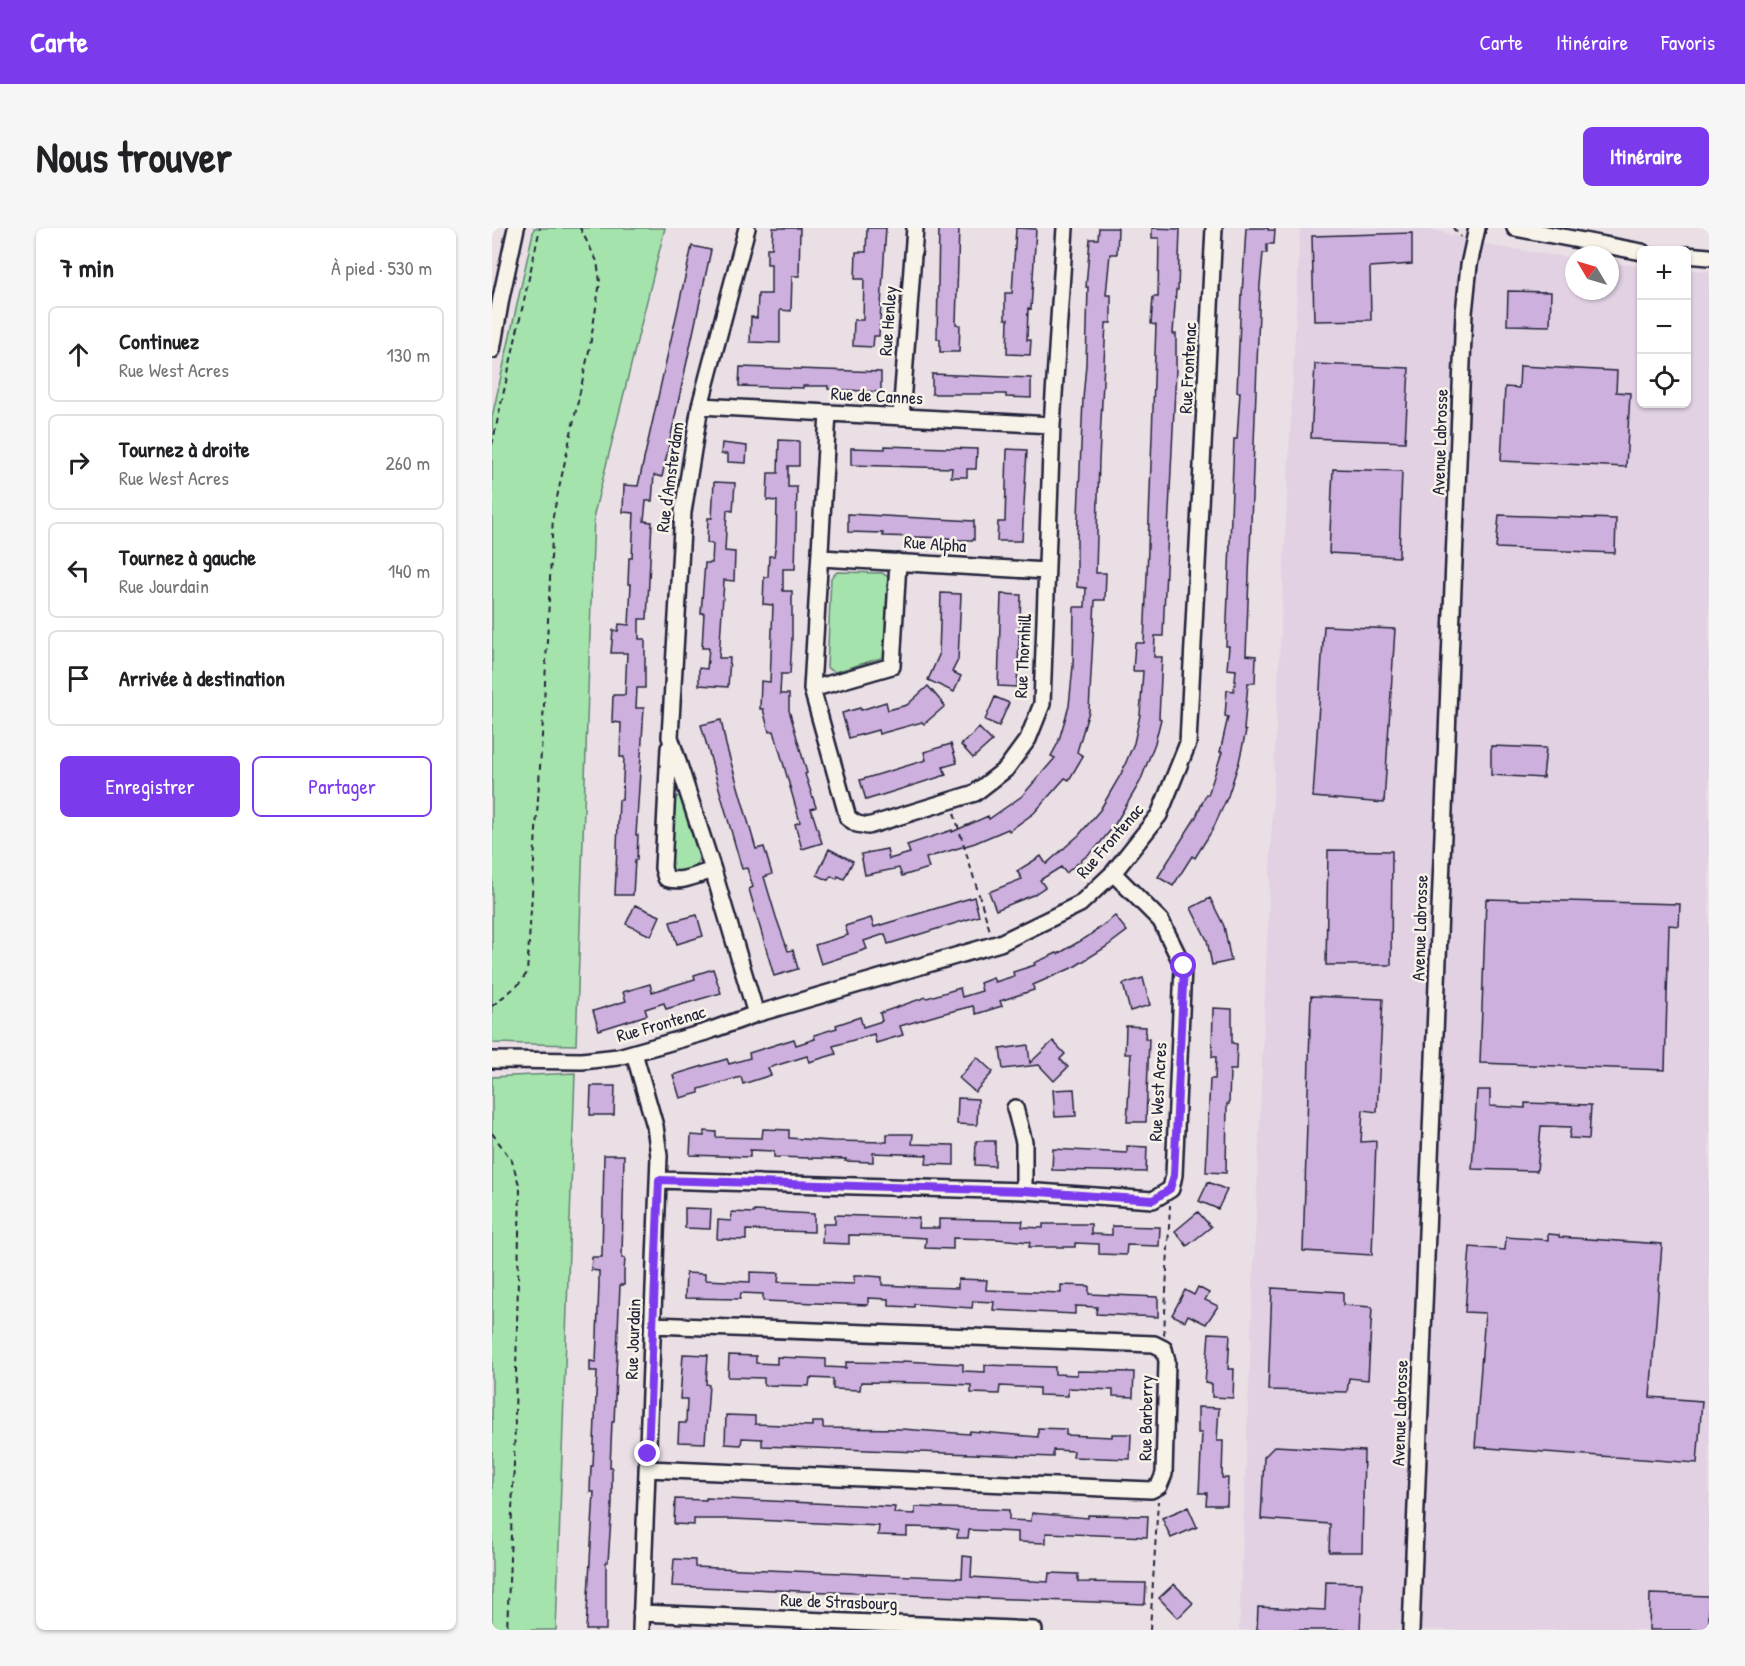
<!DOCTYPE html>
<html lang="fr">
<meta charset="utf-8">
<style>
body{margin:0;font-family:"Patrick Hand",sans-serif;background:#f6f6f6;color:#202124}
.controls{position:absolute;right:18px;top:18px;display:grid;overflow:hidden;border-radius:9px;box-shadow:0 2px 4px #0004}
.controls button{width:54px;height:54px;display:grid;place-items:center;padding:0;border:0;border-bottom:2px solid #e0e0e0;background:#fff;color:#202124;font:30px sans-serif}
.compass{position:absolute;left:1073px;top:18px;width:54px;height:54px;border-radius:50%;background:#fff;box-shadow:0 2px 4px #0004;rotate:308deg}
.stop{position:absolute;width:18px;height:18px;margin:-14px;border:4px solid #7c3aed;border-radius:50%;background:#fff}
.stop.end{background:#7c3aed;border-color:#fff;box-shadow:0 2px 6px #0008}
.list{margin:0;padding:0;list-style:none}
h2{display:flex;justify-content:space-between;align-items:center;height:78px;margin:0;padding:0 24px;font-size:26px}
h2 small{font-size:20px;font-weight:400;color:#757577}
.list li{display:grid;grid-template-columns:39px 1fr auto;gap:18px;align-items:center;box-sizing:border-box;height:96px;margin:0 12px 12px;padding:0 12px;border:2px solid #e0e0e0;border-radius:9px}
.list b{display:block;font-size:22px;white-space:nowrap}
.list p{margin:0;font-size:20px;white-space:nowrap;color:#757577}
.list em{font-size:20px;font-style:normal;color:#757577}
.actions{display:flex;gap:12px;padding:18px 24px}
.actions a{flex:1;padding:14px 0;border:2px solid #7c3aed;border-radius:9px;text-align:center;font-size:21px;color:#7c3aed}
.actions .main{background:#7c3aed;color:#fff}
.icon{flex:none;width:33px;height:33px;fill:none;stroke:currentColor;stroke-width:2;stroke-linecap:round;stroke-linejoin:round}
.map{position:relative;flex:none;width:1217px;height:1402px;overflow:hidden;border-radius:9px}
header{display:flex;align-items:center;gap:36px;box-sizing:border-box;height:84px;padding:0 30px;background:#7c3aed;color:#fff}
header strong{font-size:28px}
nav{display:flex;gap:33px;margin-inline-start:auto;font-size:21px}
.intro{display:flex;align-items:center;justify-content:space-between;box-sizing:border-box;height:144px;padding:0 36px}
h1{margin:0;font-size:42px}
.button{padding:15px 27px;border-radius:9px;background:#7c3aed;color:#fff;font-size:21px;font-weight:700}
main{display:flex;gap:36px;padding:0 36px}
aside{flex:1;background:#fff;border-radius:9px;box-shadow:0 2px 4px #0004}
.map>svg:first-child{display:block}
.built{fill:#e1d1e3}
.green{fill:#a4e4ac;stroke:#638374;stroke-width:1.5}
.building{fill:#cdb0dd;stroke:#22223b;stroke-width:1.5}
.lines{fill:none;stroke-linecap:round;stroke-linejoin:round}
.minor-casing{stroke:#22223b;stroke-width:20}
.path{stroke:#22223b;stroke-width:2;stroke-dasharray:6 4.5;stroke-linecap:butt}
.minor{stroke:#f7f3e8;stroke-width:15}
.route{stroke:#7c3aed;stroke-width:8}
.labels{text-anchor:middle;stroke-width:5;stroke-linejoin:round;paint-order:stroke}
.street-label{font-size:18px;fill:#22223b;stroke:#f7f3e8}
</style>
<header>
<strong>Carte</strong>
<nav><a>Carte</a><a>Itinéraire</a><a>Favoris</a></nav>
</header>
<div class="intro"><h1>Nous trouver</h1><a class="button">Itinéraire</a></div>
<main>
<aside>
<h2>7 min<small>À pied · 530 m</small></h2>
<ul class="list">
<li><svg class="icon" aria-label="ahead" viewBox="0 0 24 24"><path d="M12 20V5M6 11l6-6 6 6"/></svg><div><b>Continuez</b><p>Rue West Acres</p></div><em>130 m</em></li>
<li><svg class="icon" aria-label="right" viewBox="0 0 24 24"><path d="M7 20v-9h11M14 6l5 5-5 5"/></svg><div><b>Tournez à droite</b><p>Rue West Acres</p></div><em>260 m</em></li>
<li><svg class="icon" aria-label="left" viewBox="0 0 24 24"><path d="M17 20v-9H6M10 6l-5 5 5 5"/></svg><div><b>Tournez à gauche</b><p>Rue Jourdain</p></div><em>140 m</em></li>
<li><svg class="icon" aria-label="arrive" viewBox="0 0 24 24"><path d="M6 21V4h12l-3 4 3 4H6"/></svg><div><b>Arrivée à destination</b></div></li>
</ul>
<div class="actions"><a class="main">Enregistrer</a><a>Partager</a></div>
</aside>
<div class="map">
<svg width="1217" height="1402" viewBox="0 0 1217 1402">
<rect width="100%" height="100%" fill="#eadfe5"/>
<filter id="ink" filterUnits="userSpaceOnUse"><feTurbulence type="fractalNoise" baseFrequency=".0167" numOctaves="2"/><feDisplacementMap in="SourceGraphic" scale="12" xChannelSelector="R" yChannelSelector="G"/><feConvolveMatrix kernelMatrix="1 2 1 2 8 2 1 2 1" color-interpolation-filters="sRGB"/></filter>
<g filter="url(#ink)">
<path class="built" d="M808,0H935L1006,19L1082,30V63H1118V35L1149,38L1150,176H1194L1195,42L1217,43V1402H747L783,520Z"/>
<path class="green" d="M42,0H173L102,286L84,817L0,815V189Z
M345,344L390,345L398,350L395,418L392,429L343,444L335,440L339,350Z
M188,568L207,628C206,642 197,642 185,645L180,642L179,636L183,569Z
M83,845L64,1402H0V849Z"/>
<path class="building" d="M281,0H308L307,48H300L299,83L288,82V115L258,114L259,89L265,90L266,66H279V36H275V20H280Z
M375,0H394L387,108H382L381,119L361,118L362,92H371L372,51H363L364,24H374Z
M447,0H467L464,96L468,97L467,124H448V111H445Z
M524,0L544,1L539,81L536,80L535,112H539L538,127L515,126L516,91H513V65H520Z
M607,0H626L625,26H618L614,67H619V95H614L607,232L604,345H614L613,372H603L597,483L585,524L591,528L577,552L573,550L542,585L517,603L516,601L483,615L434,630L437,640L410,648L407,640L373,647L369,626L395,621L397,631L418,625L415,617L460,602V604L496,588L497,591L530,568L563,530L559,528L566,515L577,478L581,438L582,379H593L594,360L585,359V311L591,171L594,136L596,59H594L598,11H606Z
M660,0L688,1L686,62H684L681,106H684V141L672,383L671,408H663L662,429H670L667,490L669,491L663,515L648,554L622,598L604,620L574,645L569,639L548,652L553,659L541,667L504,682L497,664L530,651L525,643L549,628L554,636L587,607L608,582L629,546L642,515L648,487L651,443H641L643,415H652L655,347L664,97L659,96L661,69H666L667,10H660Z
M754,0H776V2H783L782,16H775V25H771L768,57L754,427L764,428L763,455H756L752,502L754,503L747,534L736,568L721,601L703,630L700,628L681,658L666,649L704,589L714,566L716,567L730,524H728L736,489L733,488L735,462L742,463L744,442L735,441L737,418H734L742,211H745L748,164H745L749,67H750Z
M920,5V36L878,39L879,92L822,93L820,8Z
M200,18L219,22L170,249L162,247L160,273H154L152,293L160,294L155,391H147V411H153V460H145L144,480H152L144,607H146L145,632H143L141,667H123L127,572H130L132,529H128L129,495L120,494L121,467H133L135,425H119L121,402L126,403L127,396L137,397L139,356H136L137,330H140L142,285L131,284L132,257L146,258Z
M1016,63L1059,64L1058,98L1015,97Z
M823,136L917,140L913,214L819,210Z
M1028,138L1125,143L1124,164L1138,165L1134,239L1009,233L1013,159L1027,160Z
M248,139L389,144V164L336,161V158H311V160L247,158Z
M440,146L539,150V170L514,169V166H440Z
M287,212L307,213V238H296V259H305L303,341H291V363H300V411L298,446H289L288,466H297V482L315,545L313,546L324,579L319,581L330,615L310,621L303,596L308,594L282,503L277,504L271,481H268L269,453L278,454L281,377L271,376L272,349H276L277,328H282L284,315L285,273L275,272L276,245H286Z
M230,215L255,218L254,235L236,234V226H229Z
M393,218L485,221L484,241H475V249H459L460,240L359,237V220L393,221Z
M515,221L535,222L530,313H505L506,294H513Z
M841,241L910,243L907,329L837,325Z
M222,254L243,255L241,283L235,282L233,323L243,324L242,353L232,352L227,430H238L236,459L207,457V440L215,441L217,420H210L212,385H209L213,335H220L221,316L215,315L216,290H220Z
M356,286L482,293V312H457V310L391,308V305L356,304Z
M1007,287L1124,291L1123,325L1004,320Z
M449,365L469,366L466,432L460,444L469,448L462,464L436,452L447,427Z
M509,366L529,367L525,459L506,458Z
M832,398L903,401L892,575L821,569Z
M436,458L453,478L432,496L430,494L387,506L386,502L357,510L350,485L368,480L369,482L394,474L396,482L415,477Z
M503,469L517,475L507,498L493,492Z
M229,492L234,517L264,621L272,619L280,646L272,649L284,689L296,723L301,722L306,741L282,748L257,661L261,659L255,640L250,641L209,497Z
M487,500L500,513L481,530L469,517Z
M459,516L465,535L451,539L454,547L374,572L368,552L434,532L432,524Z
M999,518L1054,520L1051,550L999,547Z
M337,621L361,633L352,651L346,648L345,651L339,648L336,652L325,647Z
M836,622L900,623L899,737H834Z
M482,669L487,688L396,716L393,706L372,713L375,721L329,736L323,717L356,707L353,698L379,690L382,699Z
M718,670L732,698L739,733L720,737L715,712L699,680Z
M994,671L1188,676L1187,698L1177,697L1173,842L988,835Z
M143,677L168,688L159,708L134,696Z
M205,687L211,708L185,716L178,694Z
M623,688L635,703L614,719L582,739L541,757L542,762L508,773L510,778L484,786L481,778L449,786L408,798L411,807L384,815L382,806L341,818L344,826L317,834L315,828L276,840L279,847L251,856L249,849L207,861V865L188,870L181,847L235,831L237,836L258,830L257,825L302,811L304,817L323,811L322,807L345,800L344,797L368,789L371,799L390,793L388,785L434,769L435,770L468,760L470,769L490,763L488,755L501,750L503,754L522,748L521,744L543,737L542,735L565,725L566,726L595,709Z
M221,741L229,765L174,781L172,775L153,781L155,787L107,802L101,783L134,773L131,764L158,756L160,764L203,751L202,747Z
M651,750L658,777L638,783L631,756Z
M819,768L891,771L885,884L871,882L869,914L884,913L880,1027L811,1023Z
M721,780L740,781V815L745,816L744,842H738L737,876H735L734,945L714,944L718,851H723L724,829H720Z
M634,798L654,799L653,811H657L654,894H635L639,826H633Z
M561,813L573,826L568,831L576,839L562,853L547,837L511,841L508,821L536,817L538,835Z
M485,829L501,844L483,864L467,850Z
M99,858H123L122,887H98Z
M582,861L584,888L563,889L561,862Z
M985,862H998V878L1033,880V875L1099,877L1097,911L1077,910L1079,899L1049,898L1045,943L980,941Z
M466,870L486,871L485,897L465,896Z
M271,901L297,902V910L340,913L395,914V906H421L420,916L462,917V937L434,936L435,927L381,925V934L353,933L354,931L282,929V923L258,922V929L198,927L199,907L212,908V903L224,904V909L270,910Z
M484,913H503V938L483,937Z
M635,918L655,919L654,944L560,942L561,921L635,925Z
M112,927H132L130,1030H133L132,1044V1057H128L122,1194H120L118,1239H120V1276L116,1334H114V1402H94L102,1264H98L99,1238H101L105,1143H98V1133L104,1134L107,1056V1043L99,1042L100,1029H110Z
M716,954L735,962L726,981L707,973Z
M193,980L219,981L218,1001L193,1000Z
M262,983L322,986V1004L254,1002V1012L225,1011L226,992L239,993L240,984L262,985Z
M706,984L719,999L695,1018L683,1003Z
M343,987L427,990L426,1000H447V991L531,993L530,999L551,1000V996H599V1006L620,1007V998L668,999L667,1018L635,1017L634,1027L607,1026V1016L583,1015V1019H537L538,1014L504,1011L461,1010V1021L433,1020L434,1010L400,1008L357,1007V1016L330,1015L331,996H343Z
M1056,1006L1067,1007V1009L1170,1016L1158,1169L1210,1173L1205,1235L983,1219L993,1085L973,1084L978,1019L1013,1022L1014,1009L1056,1012Z
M258,1044L287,1045L286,1054L362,1056V1048H377L390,1049V1057L433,1059L466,1060V1051L495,1052L494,1062L569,1065V1057L597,1058V1066L666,1069V1089L604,1086L605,1079L583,1078V1086L501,1082L502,1074L481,1073L480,1080L422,1076V1079L397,1078V1071L376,1070V1077L271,1073V1066L249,1065L248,1071L193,1070L194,1045L213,1046V1052L258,1054Z
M706,1059L717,1065L713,1072L726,1078L714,1096L696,1087L693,1093L680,1087L693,1062L702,1067Z
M780,1060L851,1064V1077L880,1079L876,1152L857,1150L855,1164L776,1162Z
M717,1105L738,1106L736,1141H742L741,1170L720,1169V1156L713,1155Z
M191,1126L216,1127L214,1156L217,1157L213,1215L186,1214L187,1195H194L195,1171H188Z
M237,1127L264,1128V1135L285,1136V1129L334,1131V1139L354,1140V1134L410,1135V1133L471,1136V1143L493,1144V1137L563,1139V1146L585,1147V1143L642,1144L641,1169L621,1168V1162L576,1160V1168L547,1167V1160L508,1158L507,1166L479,1165V1157L435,1155L369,1154L368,1162L341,1161V1151L318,1150L317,1158L272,1157V1150L236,1149Z
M706,1179L727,1180L725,1213H731L730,1250H736L735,1277H714L715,1265H707L710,1205H706Z
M234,1187L263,1188V1196L320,1198V1194H331V1200L410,1201L477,1206L478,1203L546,1209V1200L574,1201V1207L620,1209V1206H639L638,1231L581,1229L582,1223L561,1222V1229L270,1218V1211L250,1210L249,1217L233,1216Z
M783,1218L872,1223L870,1324H837L838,1296L769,1291L772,1229Z
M214,1270L403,1279L402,1285L423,1286V1279L517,1282V1292L539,1293L540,1285L596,1290V1287L656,1288L655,1309L554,1305V1315L526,1314V1304L477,1302L476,1310H465L466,1302L456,1300L415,1299V1308L386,1307L387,1298L240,1291H202V1297L182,1296L183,1271L214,1272Z
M696,1279L705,1299L679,1310L670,1290Z
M471,1328L480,1329L479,1349L556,1354L557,1345L586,1346V1354L654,1355L653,1376L180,1358L182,1331L203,1332V1339L470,1350Z
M834,1354L870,1355L868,1402H765L766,1379L833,1382Z
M682,1356L701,1375L686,1390L667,1370Z
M1158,1366L1217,1368V1402H1157Z"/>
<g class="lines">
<g class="minor-casing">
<path id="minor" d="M255,0L208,178L191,284L178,509L221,642L264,786
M1023,0L1150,24
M1194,27L1217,29
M0,122L9,70L24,0
M208,178L560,197
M336,185L320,461L356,590L365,596L376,598L483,565L514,541L536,511L550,476L560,197L573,0
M409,189L423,0
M329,330L554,343
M320,461L400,438L406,334
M177,520L171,640L174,650C188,656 207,646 221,642
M142,825L163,898L167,928L149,1402
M0,832L90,833L126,829L214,804L264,786L508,715L588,676L621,645L667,587L696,515L722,0
M523,880L532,914V963
M167,952L532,963L661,972L679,961L682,947L691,738L669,693L621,645
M155,1241L659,1262L667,1258L672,1246L675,1133L672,1121L662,1116L161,1097
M149,1385L542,1402
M919,1402L972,85L977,37L985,0"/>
</g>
<path class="path" d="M961,0L969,9
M0,217L48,0
M462,585L498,703
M0,778L26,757L35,745L52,476L61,288L98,118L108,54L105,33L88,0
M0,905L20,933L28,960L22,1235L15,1402
M672,1107L678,977
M658,1402L666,1273"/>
<use href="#minor" class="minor"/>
</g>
</g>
<g class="lines" filter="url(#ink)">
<path class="route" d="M156,1226L167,952L532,963L661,972L678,961L682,947L692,738"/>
</g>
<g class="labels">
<g class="street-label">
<text transform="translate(396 93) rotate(-86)" y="6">Rue Henley</text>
<text transform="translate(696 140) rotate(-87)" y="6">Rue Frontenac</text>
<text transform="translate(385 168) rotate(3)" y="6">Rue de Cannes</text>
<text transform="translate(948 214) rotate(-88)" y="6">Avenue Labrosse</text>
<text transform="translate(178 249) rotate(-82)" y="6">Rue d'Amsterdam</text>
<text transform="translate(443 316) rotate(4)" y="6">Rue Alpha</text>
<text transform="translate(531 428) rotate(-87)" y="6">Rue Thornhill</text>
<text transform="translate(618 613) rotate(-49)" y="6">Rue Frontenac</text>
<text transform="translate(928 700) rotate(-88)" y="6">Avenue Labrosse</text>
<text transform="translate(169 796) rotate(-16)" y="6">Rue Frontenac</text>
<text transform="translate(666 864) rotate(-87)" y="6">Rue West Acres</text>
<text transform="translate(141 1111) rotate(-88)" y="6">Rue Jourdain</text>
<text transform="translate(908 1185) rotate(-88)" y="6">Avenue Labrosse</text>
<text transform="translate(654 1190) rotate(-89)" y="6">Rue Barberry</text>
<text transform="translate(347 1374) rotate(2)" y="6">Rue de Strasbourg</text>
</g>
</g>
</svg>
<div class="controls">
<button>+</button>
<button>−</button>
<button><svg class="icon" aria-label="locate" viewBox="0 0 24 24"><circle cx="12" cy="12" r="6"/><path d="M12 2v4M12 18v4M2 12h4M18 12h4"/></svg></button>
</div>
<svg class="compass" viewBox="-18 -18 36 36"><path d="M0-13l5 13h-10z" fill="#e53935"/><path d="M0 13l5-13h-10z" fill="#757577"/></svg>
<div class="stop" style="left:692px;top:738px"></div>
<div class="stop end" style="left:156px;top:1226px"></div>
</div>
</main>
